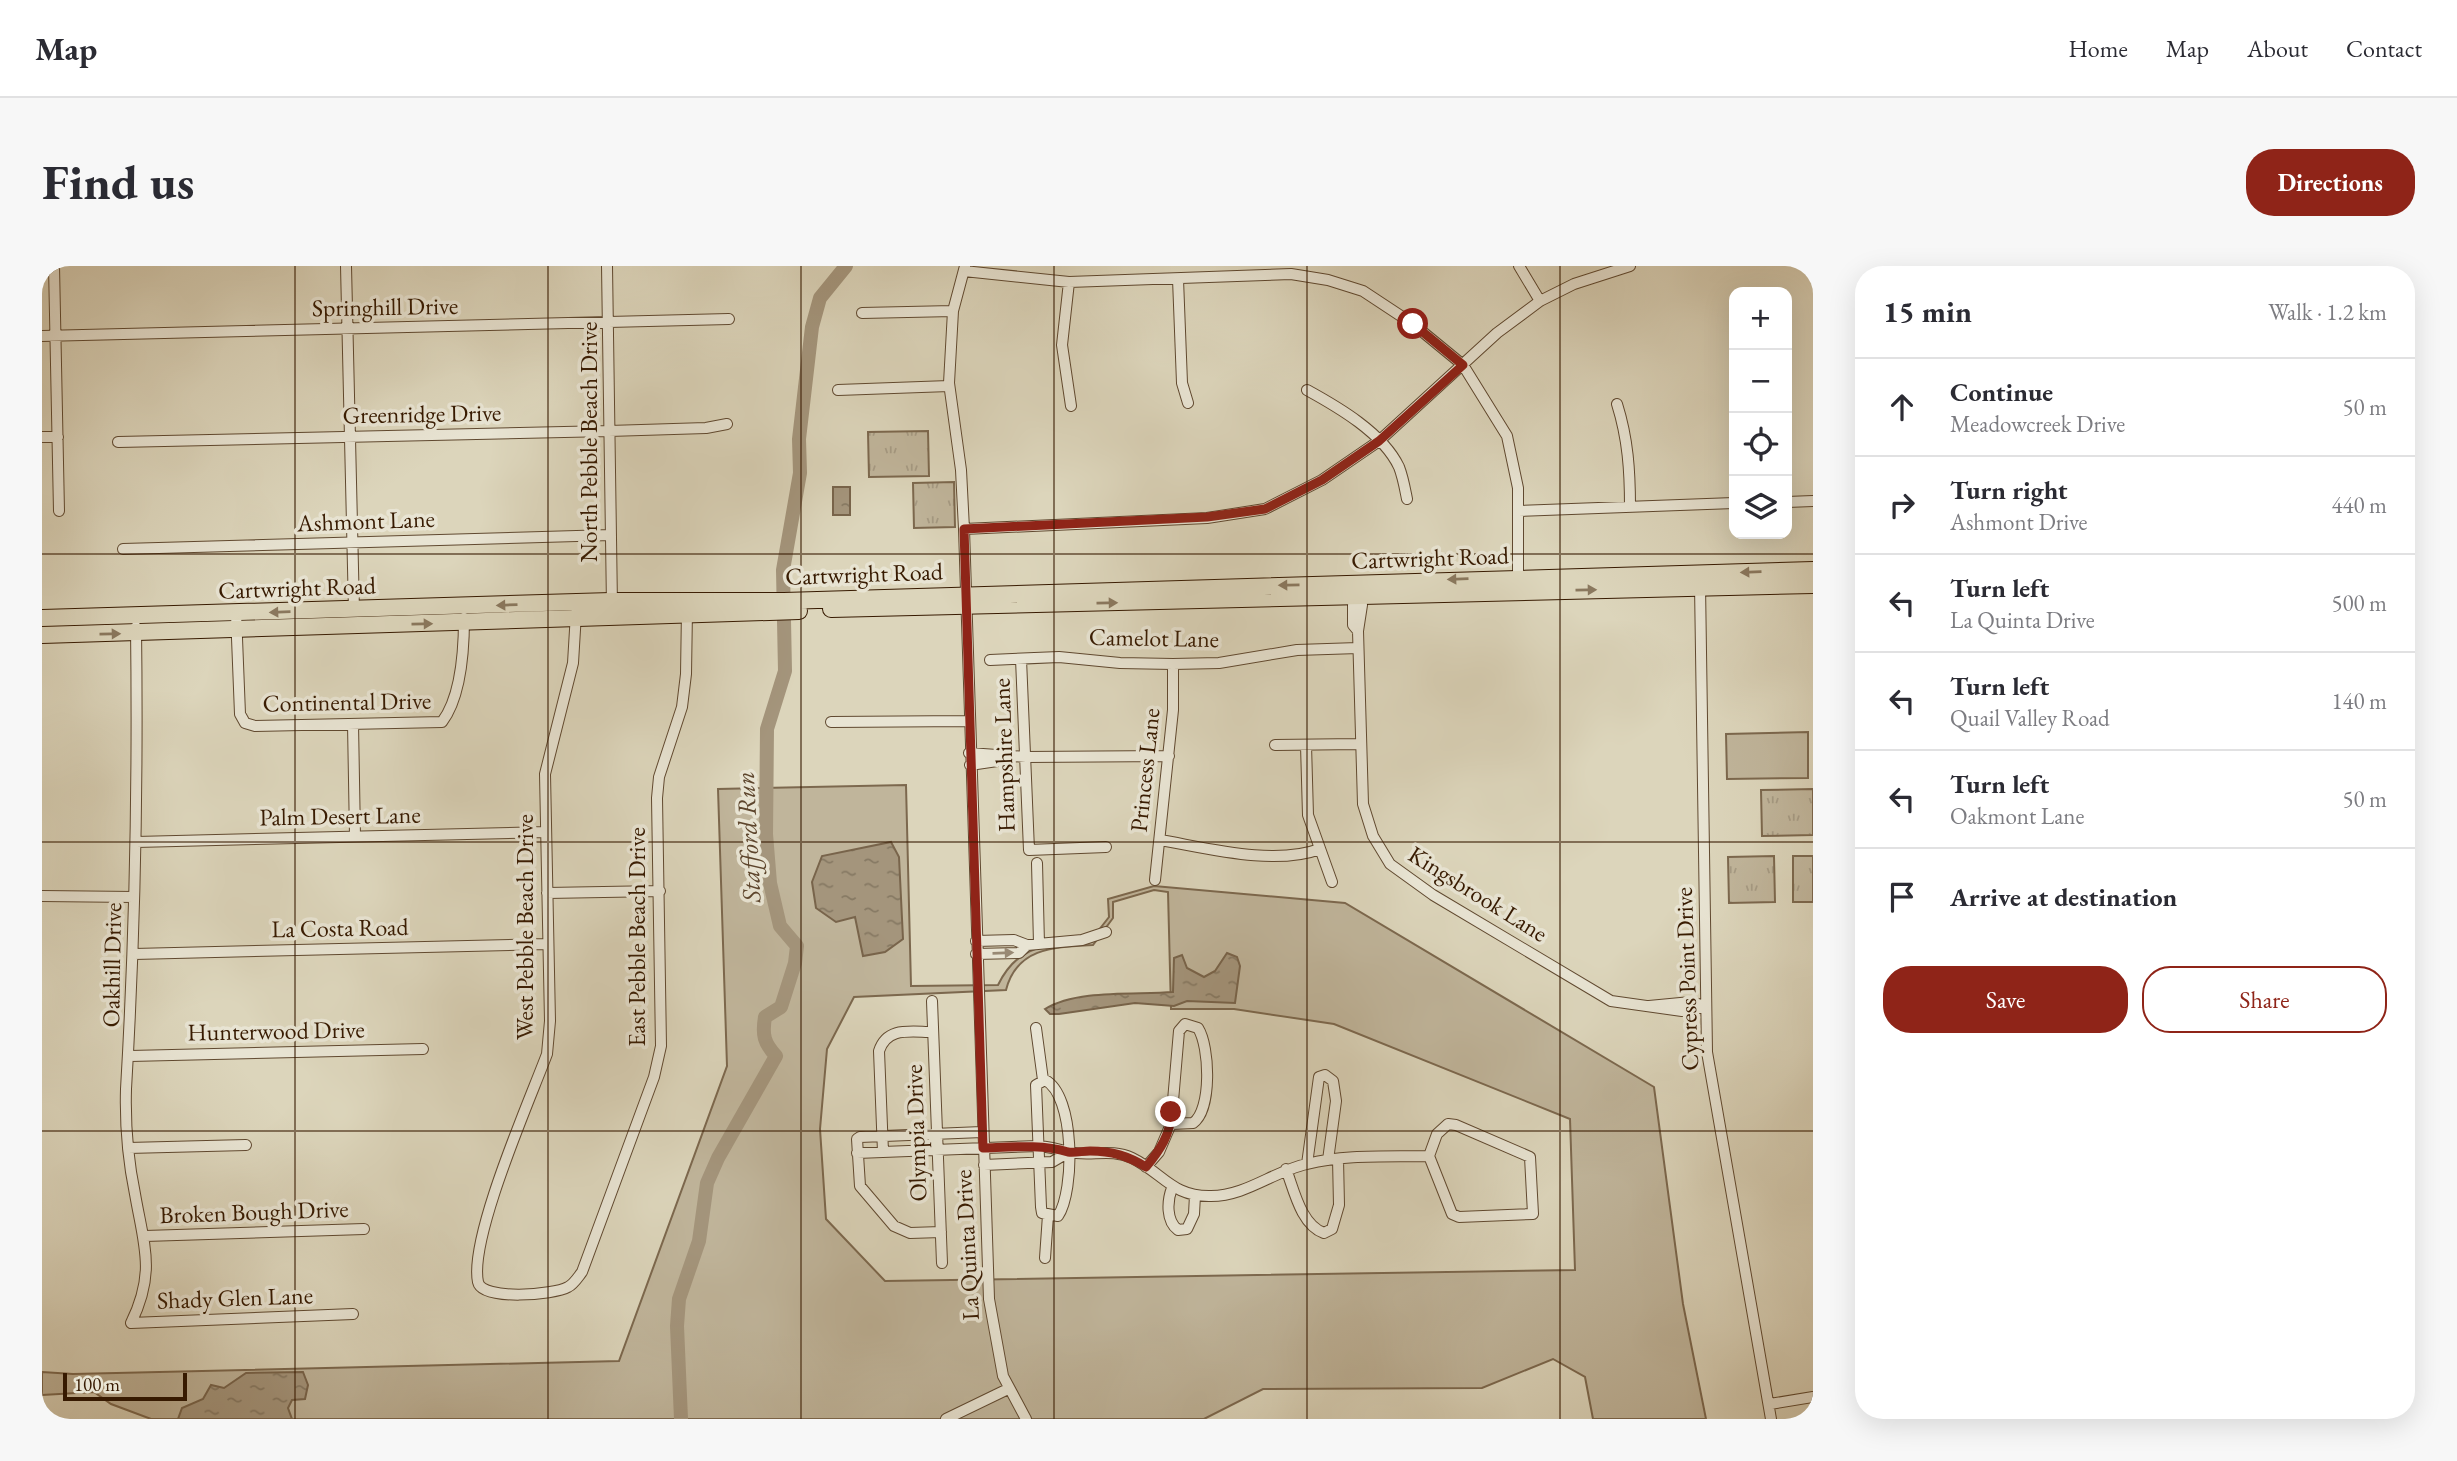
<!DOCTYPE html>
<meta charset="utf-8">
<style>
body{margin:0;font-family:"EB Garamond",serif;background:#f7f7f7;color:#2b2b33}
.controls{position:absolute;right:21px;top:21px;display:grid;overflow:hidden;border-radius:14px;box-shadow:0 7px 28px #0002}
.controls button{width:63px;height:63px;display:grid;place-items:center;padding:0;border:0;border-bottom:2px solid #e1e1e2;background:#fff;color:#2b2b33;font:35px sans-serif}
.scale{position:absolute;left:21px;bottom:18px;width:124px;box-sizing:border-box;padding-left:7px;border:4px solid #371a01;border-top:0;font-size:19px;line-height:24px;white-space:nowrap;color:#371a01;-webkit-text-stroke:5px #e8e4d3;paint-order:stroke}
.stop{position:absolute;width:21px;height:21px;margin:-16px;border:5px solid #8f2418;border-radius:50%;background:#fff}
.stop.end{background:#8f2418;border-color:#fff;box-shadow:0 2px 7px #0008}
.list{margin:0;padding:0;list-style:none}
h2{display:flex;justify-content:space-between;align-items:center;height:91px;margin:0;padding:0 28px;font-size:30px}
h2 small{font-size:23px;font-weight:400;color:#7c7c81}
.list li{display:grid;grid-template-columns:46px 1fr auto;gap:21px;align-items:center;box-sizing:border-box;height:98px;padding:0 28px;border-top:2px solid #e1e1e2}
.list b{display:block;font-size:26px;white-space:nowrap}
.list p{margin:0;font-size:23px;white-space:nowrap;color:#7c7c81}
.list em{font-size:23px;font-style:normal;color:#7c7c81}
.actions{display:flex;gap:14px;padding:21px 28px}
.actions a{flex:1;padding:16px 0;border:2px solid #8f2418;border-radius:28px;text-align:center;font-size:24px;color:#8f2418}
.actions .main{background:#8f2418;color:#fff}
.icon{flex:none;width:38px;height:38px;fill:none;stroke:currentColor;stroke-width:2;stroke-linecap:round;stroke-linejoin:round}
.map{position:relative;flex:none;width:1771px;height:1153px;overflow:hidden;border-radius:28px}
header{display:flex;align-items:center;gap:42px;box-sizing:border-box;height:98px;padding:0 35px;background:#fff;border-bottom:2px solid #e1e1e2}
header strong{font-size:33px}
nav{display:flex;gap:38px;margin-inline-start:auto;font-size:24px}
.intro{display:flex;align-items:center;justify-content:space-between;box-sizing:border-box;height:168px;padding:0 42px}
h1{margin:0;font-size:49px}
.button{padding:18px 32px;border-radius:28px;background:#8f2418;color:#fff;font-size:24px;font-weight:700}
main{display:flex;gap:42px;padding:0 42px}
aside{flex:1;background:#fff;border-radius:28px;box-shadow:0 7px 28px #0002}
.map>svg:first-child{display:block}
.green{fill:#c0b59b;stroke:#7c684e;stroke-width:2;fill-rule:evenodd}
.park{fill:url(#park-tufts);stroke:#7c684e;stroke-width:2}
.water{fill:url(#water-ripples);stroke:#78644b;stroke-width:2}
.lines{fill:none;stroke-linecap:round;stroke-linejoin:round}
.river{stroke:#a4957c;stroke-width:14}
.street-casing{stroke:#604930;stroke-width:12}
.primary-casing{stroke:#371a01;stroke-width:18}
.street{stroke:#e8e4d3;stroke-width:10}
.primary{stroke:#dcd5bb;stroke-width:16}
.oneway{fill:#8a785e}
.oneway2{fill:#988974}
.route{stroke:#8f2418;stroke-width:9}
.grid{fill:none;stroke:#371a01;stroke-width:2;stroke-opacity:0.55}
.labels{text-anchor:middle;stroke-width:7;stroke-linejoin:round;paint-order:stroke}
.street-label{font-size:24px;fill:#371a01;stroke:#e8e4d3}
.water-label{font-size:26px;font-style:italic;fill:#5d452c;stroke:#e8e4d3}
</style>
<header>
<strong>Map</strong>
<nav><a>Home</a><a>Map</a><a>About</a><a>Contact</a></nav>
</header>
<div class="intro"><h1>Find us</h1><a class="button">Directions</a></div>
<main>
<div class="map">
<svg width="1771" height="1153" viewBox="0 0 1771 1153">
<defs>
<pattern id="park-tufts" width="24" height="20" patternUnits="userSpaceOnUse" patternTransform="scale(1.75)"><rect width="24" height="20" fill="#c0b59b"/><path d="M3 7l-1-3M5 7V3M7 7l1-3M15 17l-1-3M17 17v-4M19 17l1-3" fill="none" stroke="#a69b84"/></pattern>
<pattern id="water-ripples" width="26" height="14" patternUnits="userSpaceOnUse" patternTransform="scale(1.75)"><rect width="26" height="14" fill="#a4957c"/><path d="M2 4q2-2 4 0t4 0M15 11q2-2 4 0t4 0" fill="none" stroke="#867963"/></pattern>
</defs>
<rect width="100%" height="100%" fill="#dcd5bb"/>
<filter id="stains"><feTurbulence type="fractalNoise" baseFrequency=".00286" numOctaves="4"/><feColorMatrix values="0 0 0 0 .2 0 0 0 0 .09 0 0 0 0 .02 0 0 0 .5 -.17"/></filter>
<radialGradient id="worn" r=".72"><stop offset=".6" stop-color="#630" stop-opacity="0"/><stop offset="1" stop-color="#630" stop-opacity=".3"/></radialGradient>
<path class="green" d="M1766,466V512L1685,513L1684,468Z
M864,519L869,720L956,719C977,676 1007,680 1049,674L1067,651L1066,633L1112,620L1303,637L1612,821L1641,1038L1664,1153H1551L1543,1111L1511,1093L1440,1122L1221,1123L1162,1153H109L69,1138L52,1126L0,1129V1106L31,1108L577,1095L685,800L676,523ZM1112,624L1126,626L1129,743H1192L1292,758L1528,853L1533,1004L843,1015L784,953L778,863L785,783L812,731L964,724C975,681 1013,681 1051,679L1071,652V636Z"/>
<path class="park" d="M886,165L887,210L827,211L826,166Z
M912,216L913,261L872,262L871,217Z
M1771,523V569L1720,570L1719,524Z
M1732,590L1733,636L1687,637L1686,591Z
M1751,590H1771V636H1751Z"/>
<path class="water" d="M791,221H808V249H791Z
M849,576L857,591L861,673L843,686L821,690L813,651L794,656L774,642L770,616L780,590Z
M1185,687L1195,691L1198,700L1193,737L1145,735L1132,740L1093,737L1017,748H1008L1003,743C1035,723 1094,729 1131,726L1132,692L1140,689L1145,702L1162,711L1173,705Z
M261,1106L266,1119L263,1133L250,1134L246,1142L250,1153H136L140,1142L161,1133L169,1119L182,1122L204,1107Z"/>
<g class="lines">
<path class="river" d="M639,1153L635,1060L637,1033L657,975L665,917L676,892L734,790C722,777 720,769 723,751L739,741L753,697L755,680L738,660L728,617L724,568L725,463L743,405L741,304L758,207L757,173L770,61L778,32L804,0"/>
<g class="street-casing">
<path id="street" d="M12,0L17,245
M304,0L312,345
M565,0L570,340
M923,0L911,45L907,117L919,204L922,263L947,1033L961,1110L984,1153
M1477,0L1498,35
M922,5L1027,16L1249,8L1286,14L1321,25L1371,58L1421,99L1465,170L1476,222V318
M1136,13L1140,117L1146,137
M1027,16L1020,79L1029,140
M820,47L911,45
M0,70L687,53
M796,124L907,120
M1265,124C1296,141 1341,167 1357,201C1361,211 1363,223 1365,233
M1575,138C1586,173 1588,205 1588,241
M0,171H16
M76,176L567,165L664,162L685,158
M1745,236L1771,235
M1477,245L1692,237
M922,263L1165,252L1223,243L1280,214L1337,175L1455,67L1498,35L1532,18L1588,0
M81,283L569,269
M1658,319L1665,786L1729,1153
M1316,326L1320,339L1316,365L1321,538L1331,570L1348,598L1391,629L1569,735L1640,745L1663,740
M194,347L198,448L203,457L213,460L400,456C419,431 422,383 422,352
M534,347L531,397L503,508L508,755L505,788C487,836 427,972 436,1016C440,1035 512,1029 526,1021C532,1018 536,1011 540,1006L612,811L619,780L615,532L617,511L640,441L644,408L645,344
M94,361C96,515 93,669 84,823C83,858 86,894 93,928C102,980 114,1006 89,1057L311,1048
M1316,365L1311,359V339L1316,332
M979,393L987,584L1064,581
M948,394L1017,391L1078,397L1131,398L1177,397L1255,384L1316,382
M789,456L926,455
M311,458L313,570
M1233,479L1317,478
M1264,479L1266,549L1290,616
M927,487L984,491L1127,490
M928,499L962,494
M1118,574C1165,582 1232,600 1278,583
M94,576L504,566
M995,597L997,678
M1113,614L1131,444V398
M505,627L618,625
M0,630L92,631
M934,675L972,674L985,679L1040,674L1064,666
M92,688L505,678
M934,688L977,687L985,679
M890,735L900,997
M1607,740L1649,736L1663,740
M994,762L1001,814
M88,790L381,783
M1003,814C1033,829 1033,925 1016,950L1000,947L999,941L994,819Z
M1406,858L1414,859L1488,891L1491,948L1417,951L1410,948L1387,890L1395,868Z
M86,882L204,879
M841,886L837,785C845,760 869,766 891,766
M815,887L996,880C1008,881 1016,883 1027,886C1048,891 1069,882 1090,892C1121,907 1130,931 1169,930C1204,930 1232,905 1265,898C1304,888 1347,891 1387,890
M1265,898L1277,811L1283,809L1291,815L1294,835L1286,894
M942,899L1010,896L1027,886
M1104,901L1117,886L1129,858L1137,765L1143,758L1156,762C1168,781 1170,844 1151,857L1129,858
M1244,903C1252,924 1259,959 1282,967L1290,963L1297,939L1296,893
M1130,922C1125,935 1124,955 1136,964L1145,963L1152,948L1153,929
M899,966L868,967L852,960L818,920L815,873L818,871L940,866
M103,970L322,963
M1003,992L1006,949
M1728,1138L1771,1131
M904,1153L966,1123"/>
</g>
<g class="primary-casing">
<path id="primary" d="M789,343L1771,319
M0,352L569,335H742L1771,304
M0,369L757,345"/>
</g>
<use href="#street" class="street"/>
<use href="#primary" class="primary"/>
</g>
<defs><path id="oneway-solid" d="M-6-.8H1V-3.2L6.5 0L1 3.2V.8H-6Z" transform="scale(1.75)"/></defs>
<g class="oneway">
<use href="#oneway-solid" transform="translate(1709 306) rotate(178)"/>
<use href="#oneway-solid" transform="translate(1416 313) rotate(178)"/>
<use href="#oneway-solid" transform="translate(1247 319) rotate(179)"/>
<use href="#oneway-solid" transform="translate(1544 324) rotate(-1)"/>
<use href="#oneway-solid" transform="translate(1065 337) rotate(-1)"/>
<use href="#oneway-solid" transform="translate(465 339) rotate(178)"/>
<use href="#oneway-solid" transform="translate(238 346) rotate(178)"/>
<use href="#oneway-solid" transform="translate(380 358) rotate(-1)"/>
<use href="#oneway-solid" transform="translate(68 368) rotate(-1)"/>
</g>
<use class="oneway2" href="#oneway-solid" transform="translate(961 687) rotate(-2)"/>
<g class="lines">
<path class="route" d="M1129,846C1129,868 1118,884 1104,901C1086,890 1070,885 1048,885C1041,885 1033,887 1026,886C999,878 970,881 941,882L922,263L1165,251L1223,243L1280,214L1337,175L1421,99L1371,58"/>
</g>
<path class="grid" d="M253,0V1153M506,0V1153M759,0V1153M1012,0V1153M1265,0V1153M1518,0V1153M0,288H1771M0,576H1771M0,865H1771"/>
<g class="labels">
<g class="street-label">
<text transform="translate(343 41) rotate(-1)" y="8">Springhill Drive</text>
<text transform="translate(380 148) rotate(-1)" y="8">Greenridge Drive</text>
<text transform="translate(547 176) rotate(-90)" y="8">North Pebble Beach Drive</text>
<text transform="translate(324 255) rotate(-2)" y="8">Ashmont Lane</text>
<text transform="translate(1388 292) rotate(-2)" y="8">Cartwright Road</text>
<text transform="translate(822 308) rotate(-2)" y="8">Cartwright Road</text>
<text transform="translate(255 322) rotate(-2)" y="8">Cartwright Road</text>
<text transform="translate(1112 372) rotate(1)" y="8">Camelot Lane</text>
<text transform="translate(305 436) rotate(-1)" y="8">Continental Drive</text>
<text transform="translate(962 489) rotate(-92)" y="8">Hampshire Lane</text>
<text transform="translate(1103 504) rotate(-84)" y="8">Princess Lane</text>
<text transform="translate(298 550) rotate(-1)" y="8">Palm Desert Lane</text>
<text transform="translate(1436 628) rotate(32)" y="8">Kingsbrook Lane</text>
<text transform="translate(483 661) rotate(-90)" y="8">West Pebble Beach Drive</text>
<text transform="translate(298 662) rotate(-1)" y="8">La Costa Road</text>
<text transform="translate(595 671) rotate(-90)" y="8">East Pebble Beach Drive</text>
<text transform="translate(70 699) rotate(-89)" y="8">Oakhill Drive</text>
<text transform="translate(1645 713) rotate(-92)" y="8">Cypress Point Drive</text>
<text transform="translate(234 765) rotate(-1)" y="8">Hunterwood Drive</text>
<text transform="translate(874 867) rotate(-92)" y="8">Olympia Drive</text>
<text transform="translate(212 946) rotate(-2)" y="8">Broken Bough Drive</text>
<text transform="translate(925 979) rotate(-93)" y="8">La Quinta Drive</text>
<text transform="translate(193 1032) rotate(-2)" y="8">Shady Glen Lane</text>
</g>
<g class="water-label">
<text transform="translate(706 571) rotate(-93)" y="9">Stafford Run</text>
</g>
</g>
<rect width="100%" height="100%" filter="url(#stains)"/>
<rect width="100%" height="100%" fill="url(#worn)"/>
</svg>
<div class="controls">
<button>+</button>
<button>−</button>
<button><svg class="icon" aria-label="locate" viewBox="0 0 24 24"><circle cx="12" cy="12" r="6"/><path d="M12 2v4M12 18v4M2 12h4M18 12h4"/></svg></button>
<button><svg class="icon" aria-label="layers" viewBox="0 0 24 24"><path d="M12 4l9 5-9 5-9-5zM3 14l9 5 9-5"/></svg></button>
</div>
<div class="scale">100 m</div>
<div class="stop" style="left:1371px;top:58px"></div>
<div class="stop end" style="left:1129px;top:846px"></div>
</div>
<aside>
<h2>15 min<small>Walk · 1.2 km</small></h2>
<ul class="list">
<li><svg class="icon" aria-label="ahead" viewBox="0 0 24 24"><path d="M12 20V5M6 11l6-6 6 6"/></svg><div><b>Continue</b><p>Meadowcreek Drive</p></div><em>50 m</em></li>
<li><svg class="icon" aria-label="right" viewBox="0 0 24 24"><path d="M7 20v-9h11M14 6l5 5-5 5"/></svg><div><b>Turn right</b><p>Ashmont Drive</p></div><em>440 m</em></li>
<li><svg class="icon" aria-label="left" viewBox="0 0 24 24"><path d="M17 20v-9H6M10 6l-5 5 5 5"/></svg><div><b>Turn left</b><p>La Quinta Drive</p></div><em>500 m</em></li>
<li><svg class="icon" aria-label="left" viewBox="0 0 24 24"><path d="M17 20v-9H6M10 6l-5 5 5 5"/></svg><div><b>Turn left</b><p>Quail Valley Road</p></div><em>140 m</em></li>
<li><svg class="icon" aria-label="left" viewBox="0 0 24 24"><path d="M17 20v-9H6M10 6l-5 5 5 5"/></svg><div><b>Turn left</b><p>Oakmont Lane</p></div><em>50 m</em></li>
<li><svg class="icon" aria-label="arrive" viewBox="0 0 24 24"><path d="M6 21V4h12l-3 4 3 4H6"/></svg><div><b>Arrive at destination</b></div></li>
</ul>
<div class="actions"><a class="main">Save</a><a>Share</a></div>
</aside>
</main>
